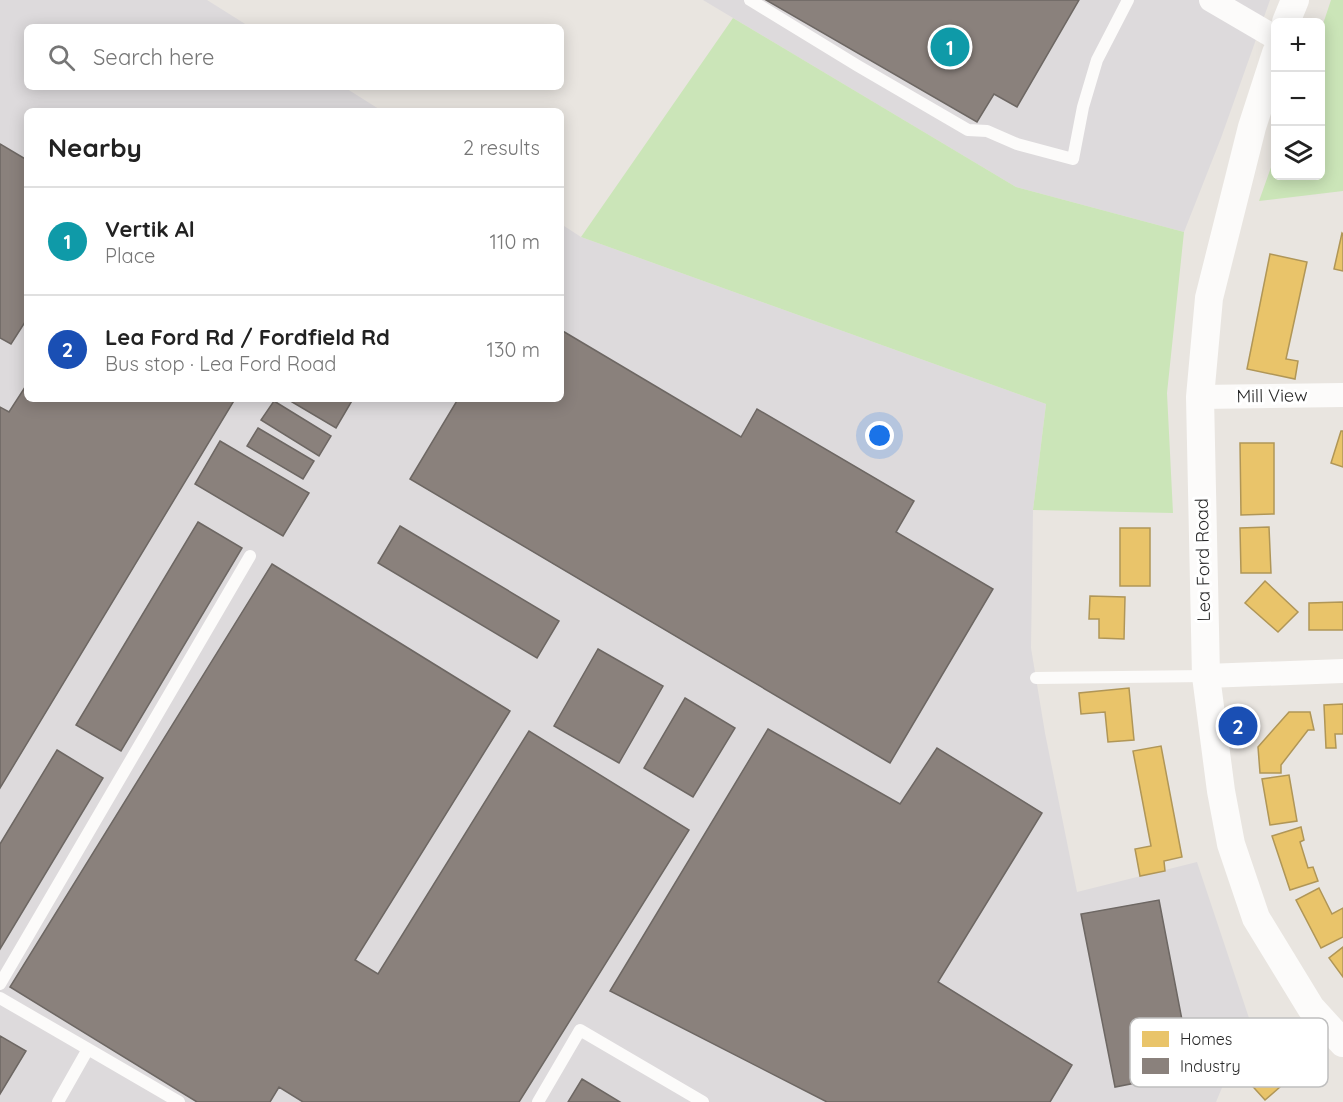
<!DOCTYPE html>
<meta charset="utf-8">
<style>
body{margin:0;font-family:Quicksand,sans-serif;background:#f2f2f2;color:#222}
.controls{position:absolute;right:18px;top:18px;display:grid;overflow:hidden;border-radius:9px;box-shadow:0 3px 15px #0003}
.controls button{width:54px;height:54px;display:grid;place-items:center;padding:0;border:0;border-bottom:2px solid #e0e0e0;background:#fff;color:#222;font:30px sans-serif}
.you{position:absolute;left:880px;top:436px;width:21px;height:21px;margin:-15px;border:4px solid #fff;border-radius:50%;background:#1a73e8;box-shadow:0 0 0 9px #1a73e833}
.badge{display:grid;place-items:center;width:39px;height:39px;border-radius:50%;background:#2563eb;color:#fff;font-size:20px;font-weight:700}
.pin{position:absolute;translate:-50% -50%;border:3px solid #fff;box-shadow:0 2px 6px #0006}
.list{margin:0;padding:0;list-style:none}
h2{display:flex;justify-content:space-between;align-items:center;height:78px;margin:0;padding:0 24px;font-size:26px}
h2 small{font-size:20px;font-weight:400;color:#767676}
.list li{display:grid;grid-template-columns:39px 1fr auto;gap:18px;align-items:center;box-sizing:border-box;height:108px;padding:0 24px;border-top:2px solid #e0e0e0}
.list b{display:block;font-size:22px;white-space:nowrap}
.list p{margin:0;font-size:20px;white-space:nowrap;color:#767676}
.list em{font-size:20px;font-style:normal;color:#767676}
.icon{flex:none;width:33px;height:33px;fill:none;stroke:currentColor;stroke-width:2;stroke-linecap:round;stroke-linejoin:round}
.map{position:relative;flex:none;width:1343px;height:1102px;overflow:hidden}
.search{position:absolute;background:#fff;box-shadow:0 3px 15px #0003;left:24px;top:24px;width:540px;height:66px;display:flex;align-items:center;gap:15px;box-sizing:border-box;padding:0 21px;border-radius:9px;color:#767676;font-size:22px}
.panel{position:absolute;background:#fff;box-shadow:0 3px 15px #0003;left:24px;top:108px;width:540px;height:294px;border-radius:9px}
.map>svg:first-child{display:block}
.industrial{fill:#dddadc}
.green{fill:#cbe5b8}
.homes{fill:#e9c46a;stroke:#b09657;stroke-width:1.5}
.industry{fill:#8a817c;stroke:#6d6763;stroke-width:1.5}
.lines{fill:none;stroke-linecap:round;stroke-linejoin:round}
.service{stroke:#fcfbfa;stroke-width:12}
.minor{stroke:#fcfbfa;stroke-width:24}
.tertiary{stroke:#fcfbfa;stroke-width:28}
.labels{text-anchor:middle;stroke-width:6;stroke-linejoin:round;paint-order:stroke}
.street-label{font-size:18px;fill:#2a2a2a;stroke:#fff}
.key{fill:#fff;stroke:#bfbfbf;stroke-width:1.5}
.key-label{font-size:16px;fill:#2a2a2a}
</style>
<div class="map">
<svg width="1343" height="1102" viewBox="0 0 1343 1102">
<rect width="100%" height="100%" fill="#e9e5e0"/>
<path class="industrial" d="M0,0H207L250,27H27V87H344L382,111H27V399H561V224L581,237L1046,404L1033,510L1031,648L1045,733L1077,892L1197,862L1250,1021L1216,1102H0Z
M703,0H1270L1221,138L1184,232L1016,187Z"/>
<path class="green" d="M1331,0H1343V191L1259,201L1275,156L1276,176H1320L1321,30Z
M733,18L1016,187L1184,232L1167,393L1173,513L1033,510L1046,404L581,237Z"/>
<path class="homes" d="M1342,233L1343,234V271L1334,269Z
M1270,254L1307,262L1286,359L1298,361L1295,379L1247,369Z
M1341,431H1343V467L1331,463Z
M1240,443H1274V514L1241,515Z
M1269,527L1271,573H1241L1240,528Z
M1120,528H1150V586H1120Z
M1265,581L1298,612L1278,632L1245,603Z
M1090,596L1125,597L1124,639L1099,638V619H1089Z
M1343,602V630H1309V603Z
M1129,688L1134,740L1108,742L1105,712L1081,714L1079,693Z
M1343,704V734H1335L1336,748H1326L1324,705Z
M1289,712H1310L1314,730H1308L1281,765V773H1260L1258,747Z
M1161,746L1182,857L1164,861L1165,871L1140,876L1135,849L1151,846L1133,751Z
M1289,775L1297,821L1270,825L1262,779Z
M1301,827L1304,840L1300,842L1308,868L1313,867L1318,881L1290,890L1272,836Z
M1319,888L1332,914L1343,908V937L1321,948L1296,900Z
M1343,947V977L1329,958Z
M1259,1048L1288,1080L1265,1100L1236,1068Z"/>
<path class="industry" d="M766,0H1079L1017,107L994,94L977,122Z
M0,144L27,160V319L11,344L0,338Z
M561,330L741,437L757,409L914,501L896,532L993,589L890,763L410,479L458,399H561Z
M27,384V399L123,401L124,399H235L0,788V407L9,412Z
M287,399H353L336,428Z
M274,401L331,436L319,456L261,420Z
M258,428L314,461L303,479L247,446Z
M220,441L309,493L283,536L195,484Z
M198,522L242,548L121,751L76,725Z
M400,526L559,621L537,658L378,563Z
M272,564L510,711L355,960L378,974L529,731L689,830L519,1102H303L279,1087L270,1102H197L10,987Z
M598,649L663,686L619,763L554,726Z
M685,698L735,728L693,797L644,768Z
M768,729L900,804L937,748L1042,813L938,982L1072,1065L1050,1102H827L610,991Z
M57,750L103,778L0,949V844Z
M1159,900L1192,1072L1115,1087L1081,914Z
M0,1036L26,1051L0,1094Z
M582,1079L620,1102H568Z"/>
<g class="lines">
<path class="service" d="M750,0L858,66L968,130L987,131L1017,144L1073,159L1083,107L1097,60L1128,0
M1036,678L1206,676
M0,984L250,556
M0,998L88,1049L58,1102
M88,1049L179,1102
M538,1102L580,1030L703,1102"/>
<path class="minor" d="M1211,0L1276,38
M1200,397L1343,395
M1206,676L1343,671"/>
<path class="tertiary" d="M1286,22L1295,0
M1276,53L1252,127L1209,298L1200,397L1206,676L1221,791L1231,844L1256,918L1311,1008L1343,1043"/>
</g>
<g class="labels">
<g class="street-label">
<text transform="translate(1272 396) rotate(-1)" y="6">Mill View</text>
<text transform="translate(1203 560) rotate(-91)" y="6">Lea Ford Road</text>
</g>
</g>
<rect x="1130" y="1018" width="198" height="69" rx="9" class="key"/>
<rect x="1142" y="1031" width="27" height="16" fill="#e9c46a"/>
<rect x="1142" y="1058" width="27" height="16" fill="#8a817c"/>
<g class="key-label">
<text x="1180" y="1045">Homes</text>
<text x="1180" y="1072">Industry</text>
</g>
</svg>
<div class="controls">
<button>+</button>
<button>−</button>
<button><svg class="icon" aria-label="layers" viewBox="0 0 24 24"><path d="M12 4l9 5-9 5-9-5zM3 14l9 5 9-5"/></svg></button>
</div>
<div class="you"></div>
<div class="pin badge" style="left:950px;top:47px;background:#0f9aa8">1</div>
<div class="pin badge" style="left:1238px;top:726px;background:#1a4fb4">2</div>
<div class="search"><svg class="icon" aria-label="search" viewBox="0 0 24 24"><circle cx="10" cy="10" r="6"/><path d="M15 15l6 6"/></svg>Search here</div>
<section class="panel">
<h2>Nearby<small>2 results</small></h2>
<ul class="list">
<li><span class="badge" style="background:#0f9aa8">1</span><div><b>Vertik Al</b><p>Place</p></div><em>110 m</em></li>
<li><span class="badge" style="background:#1a4fb4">2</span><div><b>Lea Ford Rd / Fordfield Rd</b><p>Bus stop · Lea Ford Road</p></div><em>130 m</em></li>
</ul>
</section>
</div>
